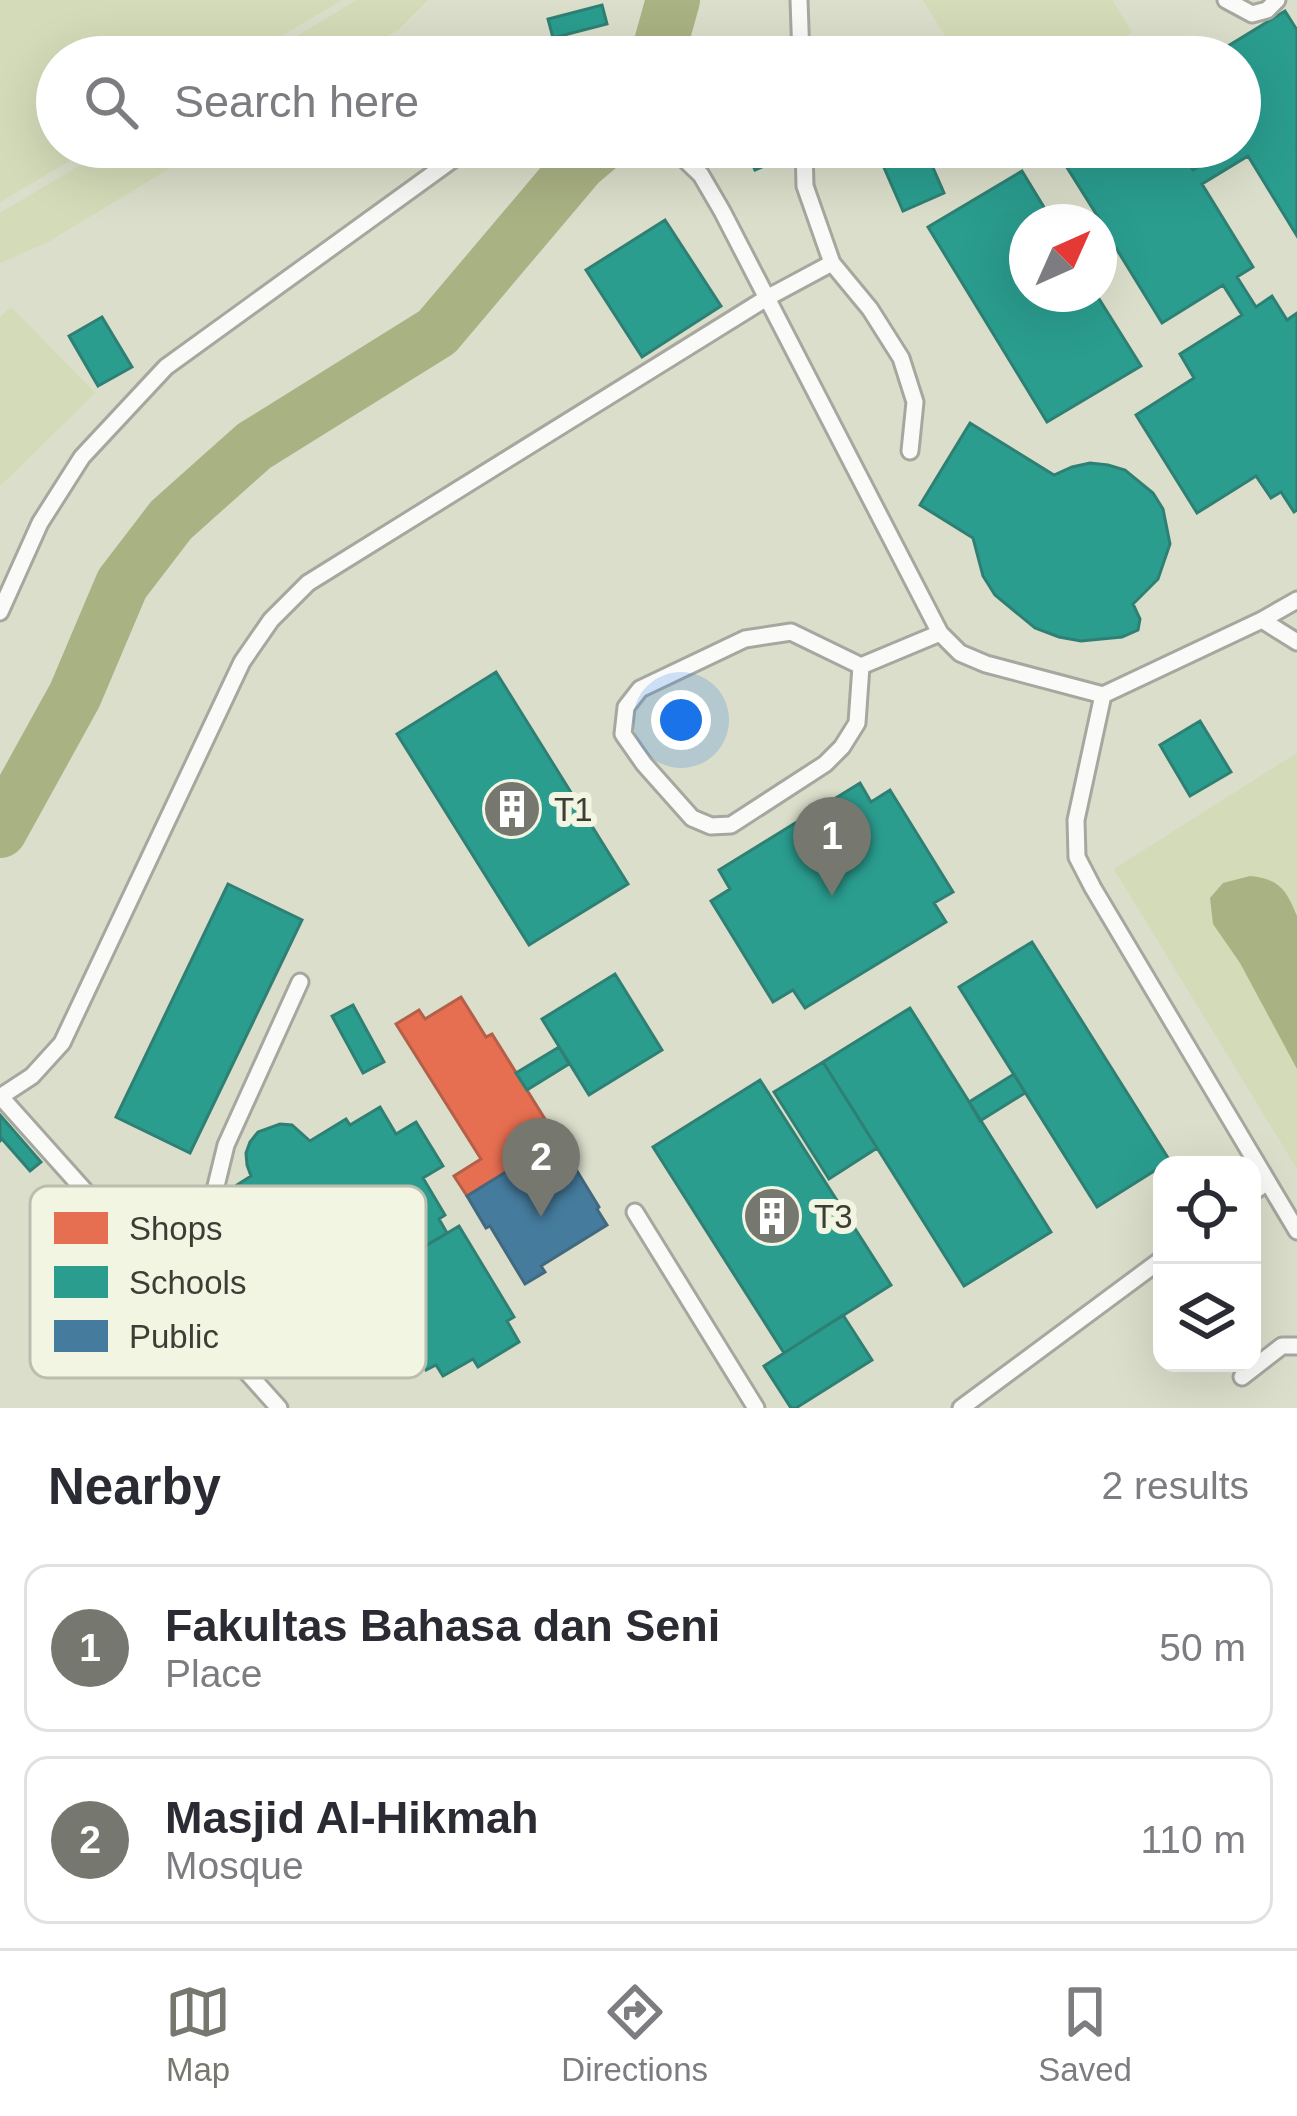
<!DOCTYPE html>
<style>
body{margin:0;font-family:Helvetica,sans-serif;background:#f2f2f3;color:#2b2b33}
.controls{position:absolute;right:36px;bottom:36px;display:grid;overflow:hidden;border-radius:24px;box-shadow:0 12px 48px #0002}
.controls button{width:108px;height:108px;display:grid;place-items:center;padding:0;border:0;border-bottom:3px solid #e1e1e2;background:#fff;color:#2b2b33;font:60px sans-serif}
.compass{position:absolute;left:1009px;top:204px;width:108px;height:108px;border-radius:50%;background:#fff;box-shadow:0 12px 48px #0002;rotate:45deg}
.you{position:absolute;left:681px;top:720px;width:42px;height:42px;margin:-30px;border:9px solid #fff;border-radius:50%;background:#1a73e8;box-shadow:0 0 0 18px #1a73e833}
.badge{display:grid;place-items:center;width:78px;height:78px;border-radius:50%;background:#76786f;color:#fff;font-size:39px;font-weight:700}
.pin{position:absolute;translate:-50% -99px;filter:drop-shadow(0 3px 6px #0008)}
.pin::after{content:'';position:absolute;top:63px;width:42px;height:36px;background:inherit;clip-path:polygon(0 0,100% 0,50% 100%)}
.list{margin:0;padding:0;list-style:none}
h2{display:flex;justify-content:space-between;align-items:center;height:156px;margin:0;padding:0 48px;font-size:51px}
h2 small{font-size:39px;font-weight:400;color:#7c7c81}
.list li{display:grid;grid-template-columns:78px 1fr auto;gap:36px;align-items:center;box-sizing:border-box;height:168px;margin:0 24px 24px;padding:0 24px;border:3px solid #e1e1e2;border-radius:24px}
.list b{display:block;font-size:45px;white-space:nowrap}
.list p{margin:0;font-size:39px;white-space:nowrap;color:#7c7c81}
.list em{font-size:39px;font-style:normal;color:#7c7c81}
.icon{flex:none;width:66px;height:66px;fill:none;stroke:currentColor;stroke-width:2;stroke-linecap:round;stroke-linejoin:round}
.map{position:relative;flex:none;width:1297px;height:1408px;overflow:hidden}
.search{position:absolute;background:#fff;box-shadow:0 12px 48px #0002;left:36px;right:36px;top:36px;height:132px;display:flex;align-items:center;gap:30px;box-sizing:border-box;padding:0 42px;border-radius:66px;color:#7c7c81;font-size:45px}
.sheet{height:540px;background:#fff}
nav{display:flex;justify-content:space-around;align-items:center;box-sizing:border-box;height:168px;border-top:3px solid #e1e1e2;background:#fff;font-size:33px;color:#7c7c81}
nav a{display:grid;justify-items:center;gap:6px}
nav .on{color:#76786f}
.map>svg:first-child{display:block}
.built{fill:#dadeca;fill-rule:evenodd}
.green{fill:#d3dbb8}
.water{fill:#a9b283}
.shops{fill:#e76f51;stroke:#b46049;stroke-width:3}
.schools{fill:#2a9d8f;stroke:#2f8074;stroke-width:3}
.public{fill:#457b9d;stroke:#42697e;stroke-width:3}
.lines{fill:none;stroke-linecap:round;stroke-linejoin:round}
.river{stroke:#a9b283;stroke-width:54}
.lane-casing{stroke:#a6a89f;stroke-width:21}
.lane{stroke:#fafbf9;stroke-width:15}
.labels{text-anchor:middle;stroke-width:12;stroke-linejoin:round;paint-order:stroke}
.poi-label{font-size:33px;fill:#3c3e36;stroke:#f1f5e1;text-anchor:start}
.key{fill:#f1f5e1;stroke:#bbbeae;stroke-width:3}
.key-label{font-size:33px;fill:#3c3e36}
</style>
<div class="map">
<svg width="1297" height="1408" viewBox="0 0 1297 1408">
<rect width="100%" height="100%" fill="#e1e4d9"/>
<path class="built" d="M0,0H1297V1408H0ZM57,57H1240V147H57ZM1027,222H1099V294H1027ZM1162,1165H1252V1363H1162Z"/>
<path class="green" d="M0,0H342L246,57H57V147H93L0,202Z
M357,0H428L398,30L354,57H262Z
M923,0H1112L1132,32L1091,57H958Z
M111,147H205L48,242L0,263V213Z
M11,307L95,393L0,486V317Z
M1297,753V1169L1114,869Z"/>
<path class="water" d="M1250,876C1279,879 1286,889 1297,916V1069L1240,963L1213,924L1210,898L1223,883Z"/>
<path class="shops" d="M461,997L486,1037L492,1034L558,1140L467,1196L454,1176L481,1159L396,1024L419,1010L425,1019Z"/>
<path class="schools" d="M602,5L607,24L553,38L548,19Z
M1285,11L1297,30V236L1248,156L1202,184L1253,267L1237,277L1256,307L1272,296L1287,320L1297,313V510L1294,512L1281,492L1271,498L1256,476L1197,513L1136,415L1194,378L1180,354L1242,315L1223,285L1162,323L1111,240L1099,247V228L1103,225L1056,150L1061,147H1179L1193,170L1230,147H1240V57H1210Z
M760,45L766,57H732Z
M745,147H796L798,151L755,170Z
M875,147H924L944,193L903,211Z
M1022,171L1053,222H1027V294H1096L1141,366L1047,422L928,227Z
M665,220L721,306L642,357L586,270Z
M102,317L132,367L98,386L69,336Z
M970,423L1054,475L1072,467L1090,463L1108,465L1125,470L1153,493L1163,509L1170,544L1158,579L1133,604L1140,619L1138,630L1122,637L1081,641L1059,637L1035,628L995,595L983,576L973,538L920,505Z
M496,672L628,884L529,945L397,734Z
M1200,721L1231,772L1190,796L1160,745Z
M860,783L871,802L890,790L953,892L934,903L946,922L805,1008L793,990L773,1002L711,901L730,889L719,870Z
M228,884L302,920L190,1153L116,1117Z
M1032,942L1170,1161L1097,1207L959,987Z
M615,974L662,1050L589,1095L542,1019Z
M353,1005L384,1062L363,1073L332,1016Z
M910,1008L1051,1232L964,1286L823,1062Z
M559,1047L569,1064L527,1090L516,1073Z
M823,1062L877,1148L829,1179L774,1092Z
M1014,1074L1025,1093L980,1121L969,1102Z
M760,1080L891,1285L784,1353L653,1147Z
M380,1107L396,1134L416,1122L443,1166L423,1178L445,1215L439,1219L447,1233L406,1257L398,1243L305,1299L283,1261L266,1271L240,1227L256,1217L237,1185L251,1176L247,1165L246,1153L250,1142L258,1132L280,1124L292,1125L310,1141L346,1119L350,1125Z
M0,1115L41,1162L30,1171L2,1139L0,1141Z
M459,1226L514,1317L507,1321L519,1342L478,1367L473,1359L443,1376L436,1365L426,1370L371,1279Z
M843,1315L872,1360L796,1408H791L764,1366Z"/>
<path class="public" d="M558,1140L599,1207L597,1209L607,1225L541,1266L545,1272L525,1284L490,1226L486,1228L467,1196Z"/>
<g class="lines">
<path class="river" d="M657,57L673,0
M0,831L75,695L122,584L171,520L254,446L437,332L579,164L599,147"/>
<g class="lane-casing">
<path id="lane" d="M799,0L801,57
M1226,0L1252,14L1267,10L1277,0
M672,147L701,175L722,211L940,633L960,653L986,664L1103,695L1262,620L1297,600
M804,147L805,186L832,263L870,309L901,358L915,402L910,451
M0,612L40,523L82,457L166,367L452,160L466,147
M1262,620L1297,642
M861,666L857,723L842,747L825,764L731,825L711,826L692,818L644,764L623,734L626,707L640,689L745,639L791,632L861,666L940,633
M1103,695L1076,820L1077,857L1093,888L1297,1231
M0,1096L279,1408
M0,1097L32,1076L62,1043L242,662L271,620L308,583L765,299L832,263
M1252,1193L1267,1182
M635,1212L756,1408
M236,1361L259,1337L265,1315L257,1289L220,1221L216,1186L226,1145L300,982
M1242,1377L1282,1346H1297
M961,1408L1162,1259"/>
</g>
<use href="#lane" class="lane"/>
</g>
<defs>
<g id="building-disc" transform="scale(3)"><circle r="9.5" fill="#76786f" stroke="#f1f5e1"/><path d="M-4-6H4V6H1V3H-1V6H-4ZM-2.5-4.3h1.7v1.8h-1.7ZM.8-4.3h1.7v1.8H.8ZM-2.5-1h1.7V.8h-1.7ZM.8-1h1.7V.8H.8Z" fill="#fff"/></g>
</defs>
<g fill-rule="evenodd">
<use href="#building-disc" x="512" y="809"/>
<use href="#building-disc" x="772" y="1216"/>
</g>
<g class="labels">
<g class="poi-label">
<text x="554" y="821">T1</text>
<text x="814" y="1228">T3</text>
</g>
</g>
<rect x="30" y="1186" width="396" height="192" rx="18" class="key"/>
<rect x="54" y="1212" width="54" height="32" fill="#e76f51"/>
<rect x="54" y="1266" width="54" height="32" fill="#2a9d8f"/>
<rect x="54" y="1320" width="54" height="32" fill="#457b9d"/>
<g class="key-label">
<text x="129" y="1240">Shops</text>
<text x="129" y="1294">Schools</text>
<text x="129" y="1348">Public</text>
</g>
</svg>
<div class="controls">
<button><svg class="icon" aria-label="locate" viewBox="0 0 24 24"><circle cx="12" cy="12" r="6"/><path d="M12 2v4M12 18v4M2 12h4M18 12h4"/></svg></button>
<button><svg class="icon" aria-label="layers" viewBox="0 0 24 24"><path d="M12 4l9 5-9 5-9-5zM3 14l9 5 9-5"/></svg></button>
</div>
<svg class="compass" viewBox="-18 -18 36 36"><path d="M0-13l5 13h-10z" fill="#e53935"/><path d="M0 13l5-13h-10z" fill="#7c7c81"/></svg>
<div class="you"></div>
<div class="pin badge" style="left:832px;top:896px">1</div>
<div class="pin badge" style="left:541px;top:1217px">2</div>
<div class="search"><svg class="icon" aria-label="search" viewBox="0 0 24 24"><circle cx="10" cy="10" r="6"/><path d="M15 15l6 6"/></svg>Search here</div>
</div>
<section class="sheet">
<h2>Nearby<small>2 results</small></h2>
<ul class="list">
<li><span class="badge">1</span><div><b>Fakultas Bahasa dan Seni</b><p>Place</p></div><em>50 m</em></li>
<li><span class="badge">2</span><div><b>Masjid Al-Hikmah</b><p>Mosque</p></div><em>110 m</em></li>
</ul>
</section>
<nav>
<a class="on"><svg class="icon" aria-label="map" viewBox="0 0 24 24"><path d="M3 6l6-2 6 2 6-2v14l-6 2-6-2-6 2zM9 4v14M15 6v14"/></svg>Map</a>
<a><svg class="icon" aria-label="directions" viewBox="0 0 24 24"><path d="M12 3l9 9-9 9-9-9zM9 14v-3h6M13 9l2 2-2 2"/></svg>Directions</a>
<a><svg class="icon" aria-label="saved" viewBox="0 0 24 24"><path d="M7 4h10v16l-5-4-5 4z"/></svg>Saved</a>
</nav>
